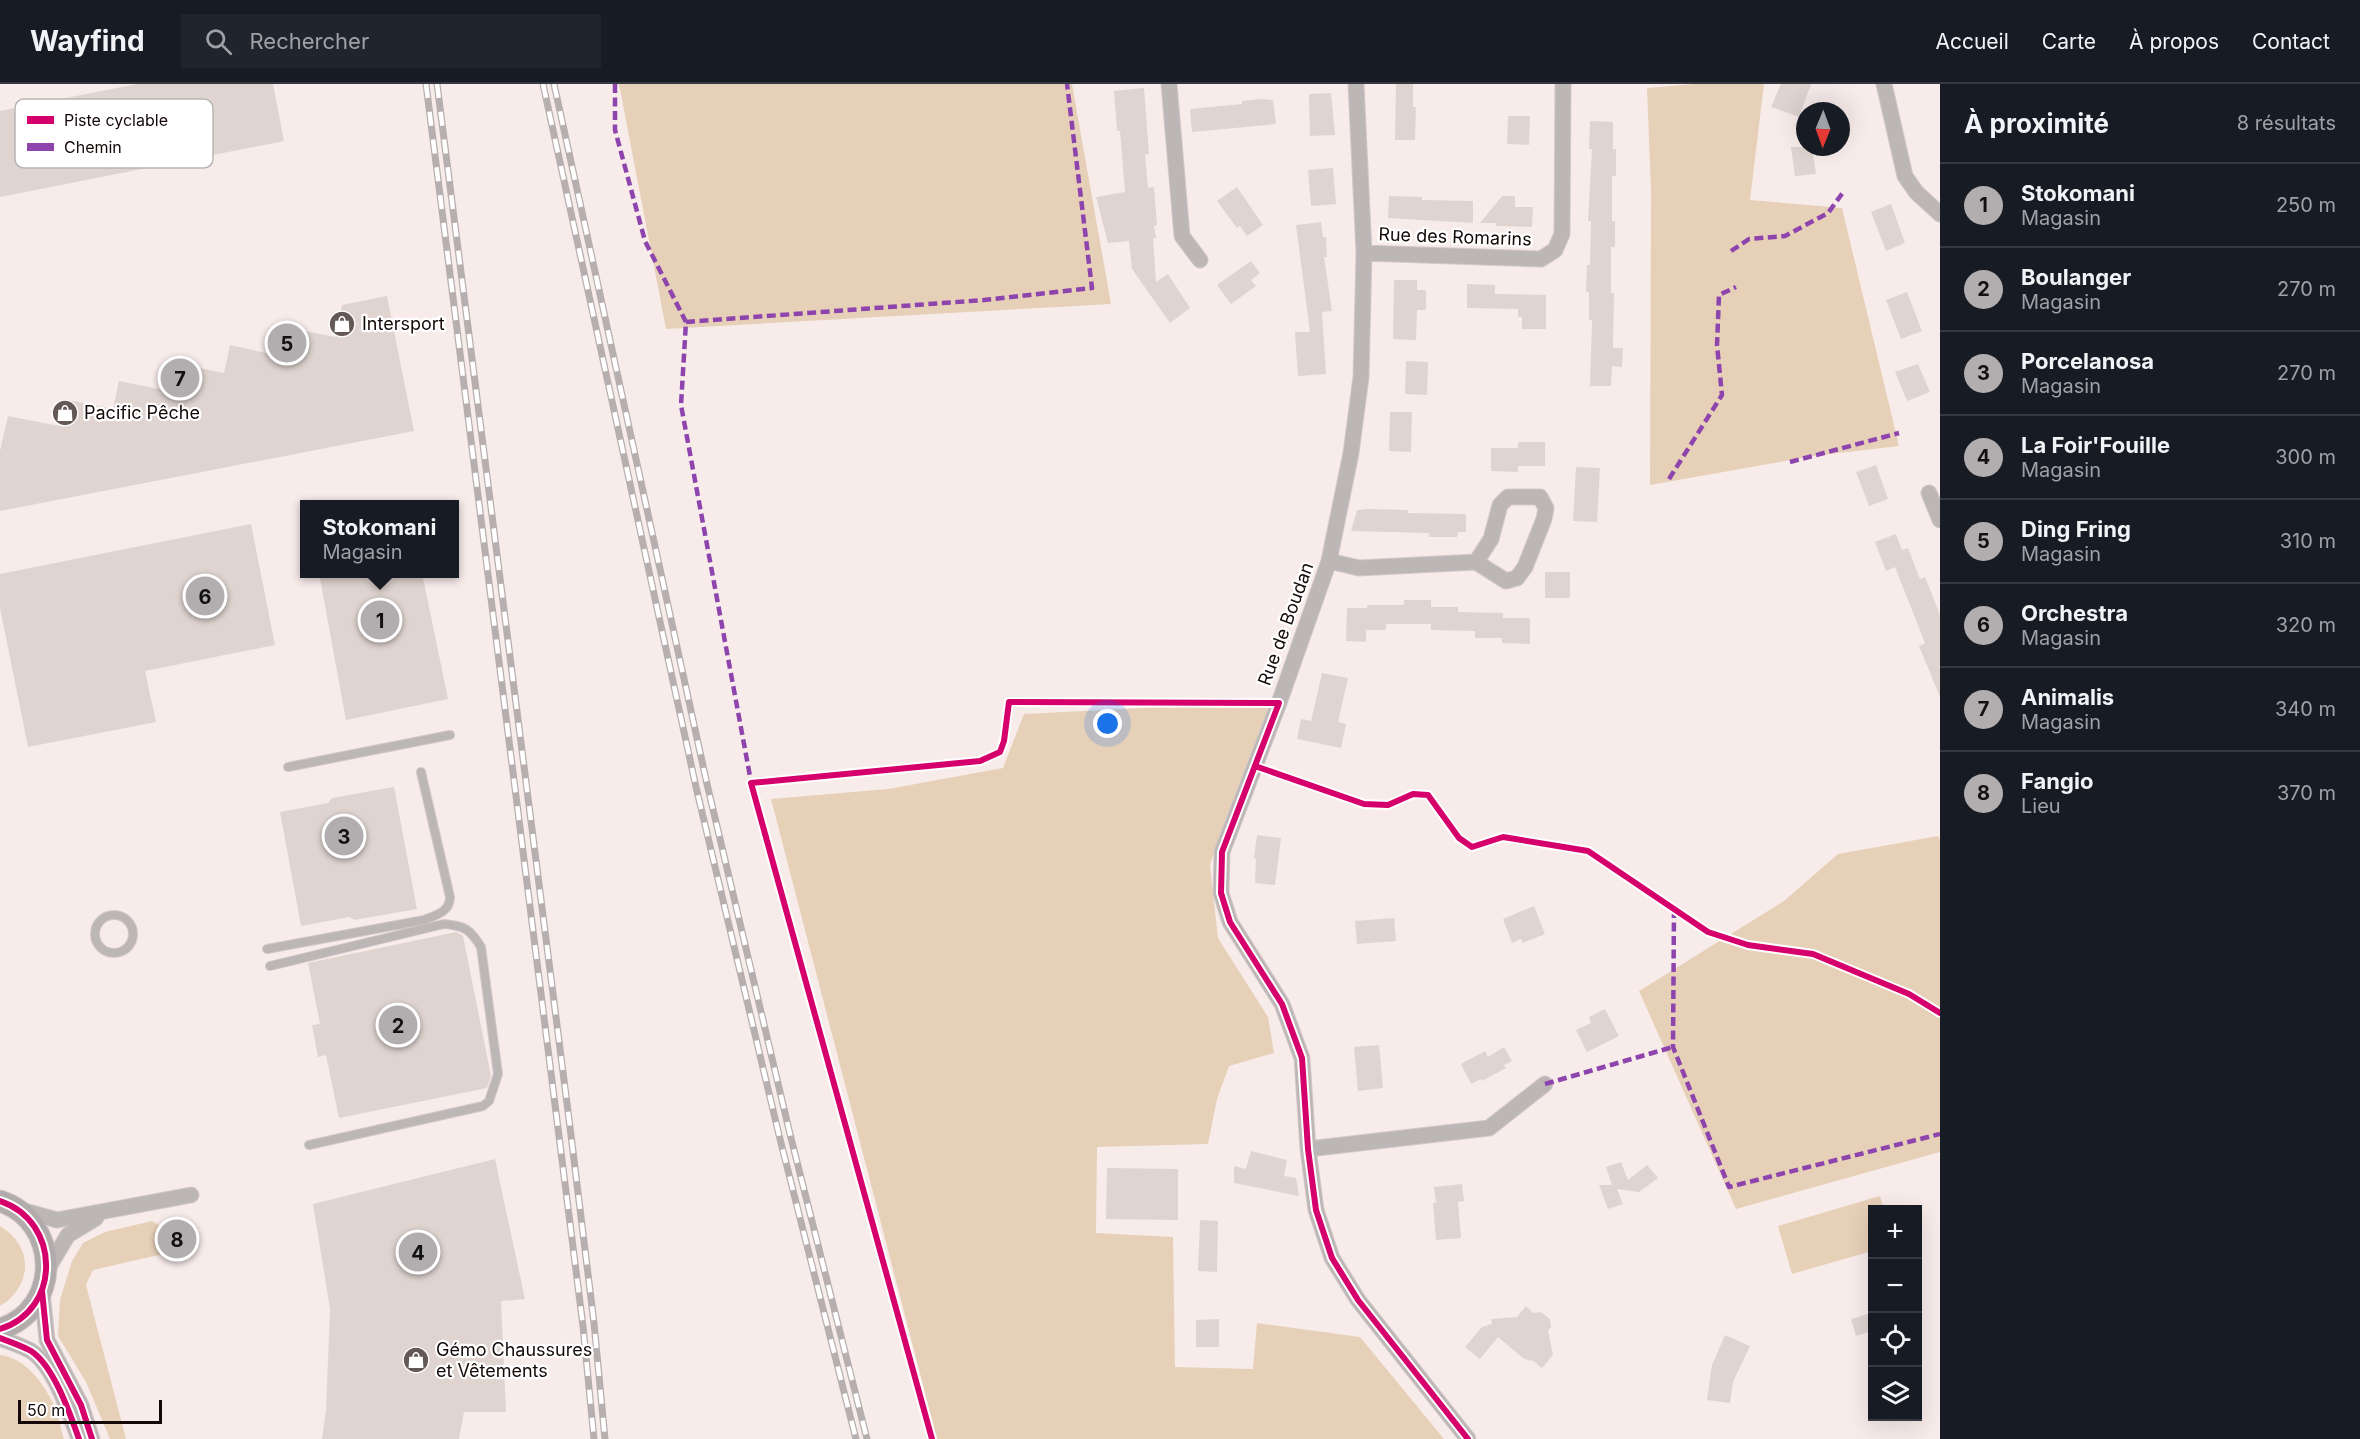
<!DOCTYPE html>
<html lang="fr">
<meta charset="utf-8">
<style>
body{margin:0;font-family:Inter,sans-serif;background:#20242c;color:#f1f3f6}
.controls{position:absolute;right:18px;bottom:18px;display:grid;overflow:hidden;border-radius:0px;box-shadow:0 6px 24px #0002}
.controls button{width:54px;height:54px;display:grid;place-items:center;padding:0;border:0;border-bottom:2px solid #363941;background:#171b24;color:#f1f3f6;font:30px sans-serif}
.compass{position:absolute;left:1796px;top:18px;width:54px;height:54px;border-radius:50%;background:#171b24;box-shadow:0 6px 24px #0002;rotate:181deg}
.scale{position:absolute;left:18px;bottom:15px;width:144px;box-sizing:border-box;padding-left:6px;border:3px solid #140908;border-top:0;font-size:16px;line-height:21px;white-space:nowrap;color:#140908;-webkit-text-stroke:4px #fff;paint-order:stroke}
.you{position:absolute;left:1108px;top:640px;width:21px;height:21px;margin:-15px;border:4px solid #fff;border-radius:50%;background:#1a73e8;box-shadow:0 0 0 9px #1a73e833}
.badge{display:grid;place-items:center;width:39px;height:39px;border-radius:50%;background:#b2adae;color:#111;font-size:20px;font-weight:700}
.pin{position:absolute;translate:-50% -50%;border:3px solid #fff;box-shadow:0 2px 6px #0006}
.popup{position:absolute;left:300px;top:416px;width:159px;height:78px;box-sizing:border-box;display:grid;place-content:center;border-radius:0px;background:#171b24;filter:drop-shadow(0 2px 4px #0005);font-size:20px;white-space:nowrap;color:#9ea1a6}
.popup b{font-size:22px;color:#f1f3f6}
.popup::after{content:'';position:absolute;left:50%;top:100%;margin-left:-12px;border:12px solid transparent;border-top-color:#171b24}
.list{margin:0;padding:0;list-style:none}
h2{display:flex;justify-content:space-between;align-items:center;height:78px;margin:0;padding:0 24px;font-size:26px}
h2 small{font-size:20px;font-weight:400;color:#9ea1a6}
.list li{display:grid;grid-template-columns:39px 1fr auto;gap:18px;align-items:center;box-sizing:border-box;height:84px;padding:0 24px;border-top:2px solid #363941}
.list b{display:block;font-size:22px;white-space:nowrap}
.list p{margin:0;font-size:20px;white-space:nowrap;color:#9ea1a6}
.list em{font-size:20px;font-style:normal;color:#9ea1a6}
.icon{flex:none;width:33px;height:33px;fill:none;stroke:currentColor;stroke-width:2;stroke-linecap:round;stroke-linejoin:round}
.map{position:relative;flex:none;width:1940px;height:1355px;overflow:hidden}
header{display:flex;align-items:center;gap:36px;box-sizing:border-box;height:84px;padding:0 30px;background:#171b24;border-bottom:2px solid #363941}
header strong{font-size:28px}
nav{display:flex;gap:33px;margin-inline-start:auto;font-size:21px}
.search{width:420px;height:54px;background:#20242c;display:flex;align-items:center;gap:15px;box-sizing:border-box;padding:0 21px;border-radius:0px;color:#9ea1a6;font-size:22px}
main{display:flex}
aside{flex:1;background:#171b24}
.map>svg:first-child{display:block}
.green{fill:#e7d0b8}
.building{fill:#dfd4d0}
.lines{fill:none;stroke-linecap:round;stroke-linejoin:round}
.lane-casing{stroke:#d3c9c8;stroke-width:10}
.street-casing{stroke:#d3c9c8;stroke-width:17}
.secondary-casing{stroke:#d3c9c8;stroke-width:23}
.lane{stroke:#bcb6b7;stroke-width:8}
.street{stroke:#bcb6b7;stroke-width:15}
.secondary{stroke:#b2abac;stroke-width:21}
.rail-casing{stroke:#b7afaf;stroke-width:7}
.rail{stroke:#fff;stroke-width:4.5;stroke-dasharray:14;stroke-linecap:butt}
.quiet{stroke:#8e44ad;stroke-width:4.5;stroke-dasharray:9 4.5;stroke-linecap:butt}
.cycleway-casing{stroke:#fff;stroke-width:10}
.cycleway{stroke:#d6006c;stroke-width:6}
.labels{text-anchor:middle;stroke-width:4.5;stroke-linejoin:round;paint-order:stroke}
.street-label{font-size:18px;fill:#140908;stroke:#fff}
.poi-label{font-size:18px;fill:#140908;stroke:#fff;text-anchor:start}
.key{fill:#fff;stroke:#b8b5b5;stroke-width:1.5}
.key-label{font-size:16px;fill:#140908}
</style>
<header>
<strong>Wayfind</strong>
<div class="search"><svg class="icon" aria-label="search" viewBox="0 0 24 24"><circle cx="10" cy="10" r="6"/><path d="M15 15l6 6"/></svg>Rechercher</div>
<nav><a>Accueil</a><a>Carte</a><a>À propos</a><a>Contact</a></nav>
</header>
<main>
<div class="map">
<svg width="1940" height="1355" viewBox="0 0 1940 1355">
<rect width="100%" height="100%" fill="#f8eceb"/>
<path class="green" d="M619,0H1072L1111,220L666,245Z
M1694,0H1764L1750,116L1842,124L1899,362L1814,372L1650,401L1651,107L1647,4Z
M1277,617L1228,729L1210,781L1218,854L1268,933L1274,969L1229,982L1217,1015L1208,1060L1097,1063L1096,1149L1173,1153L1175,1283L1253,1285L1257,1239L1360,1253L1444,1355H937L771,715L888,705L1003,684L1024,630Z
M1938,752L1940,756V1068L1736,1125L1639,907L1784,817L1838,770Z
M1880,1112L1884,1125L1872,1126V1167L1792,1190L1778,1142Z
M152,1137L167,1146L170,1157L163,1170L93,1186L86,1201L126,1355H110L86,1298L58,1252L60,1216L72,1177L83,1159L105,1148Z
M0,1142C34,1162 33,1202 0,1222Z
M0,1271C25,1274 42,1297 53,1319C59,1330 60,1344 64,1355H0Z"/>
<path class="building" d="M137,0H273L284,57L0,113V27Z
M1396,0H1413V23H1416L1415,56H1395Z
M1781,0H1811L1799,33L1771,23Z
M1144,4L1149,70H1145L1148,104L1154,103L1157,141L1154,142L1156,154H1153L1156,198L1168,190L1190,224L1170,239L1132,185L1129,157L1108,159L1096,113L1125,108L1120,47H1117L1114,7Z
M1331,9L1335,51L1310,52L1309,10Z
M1261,15L1273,16L1276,40L1192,48L1190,25L1242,20V17Z
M1508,32H1530L1529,61L1507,60Z
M1590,37L1613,38V65H1616V92H1612V137H1615V163H1611V209H1614L1613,264H1623L1622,283L1612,282L1611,302H1590L1592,236H1589V208H1586L1587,181H1590L1591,137H1588L1592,65H1589Z
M1791,63H1812L1816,90L1795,92Z
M1333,84L1336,120L1311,122L1308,86Z
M1237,103L1263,141L1247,152L1240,142L1237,144L1217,117Z
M1389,112L1422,113V116L1473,117V139L1388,134Z
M1502,112H1515V123H1533L1532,143L1496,142V139H1480Z
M1891,120L1905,159L1886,167L1871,128Z
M1321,138L1323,153H1326L1327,173H1324L1332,227L1322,228L1326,290L1298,292L1295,248H1310L1296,141Z
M1251,177L1260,189L1251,196L1256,202L1231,220L1217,201Z
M1394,196H1417V206H1426V226H1417L1416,256L1393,255Z
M1467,200L1495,201V210L1546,211V245H1522V233H1518V225L1467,224Z
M1907,208L1922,247L1901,255L1886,216Z
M387,212L414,347L0,427V367L8,332L59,342L64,315L113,325L119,297L169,307L175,279L224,289L230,261L279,272L285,243L335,253L342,221Z
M1406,277L1428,278L1427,311L1405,310Z
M1918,280L1930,308L1907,317L1895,288Z
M1390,328H1412L1411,368L1389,367Z
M1518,358H1545V382H1518V388L1491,387V364H1518Z
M1876,381L1888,415L1869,422L1856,388Z
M1576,383L1600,384L1597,438L1573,437Z
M1367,425L1408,426L1407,429L1466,430V448H1458L1457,453H1429V449L1351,447L1357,426Z
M251,440L275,561L145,587L156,638L28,663L0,524V490Z
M1896,450L1902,466L1908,464L1920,495L1925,493L1940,531V613L1919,562L1925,559L1895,483L1886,487L1875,458Z
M1545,488H1570V514H1545Z
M319,489H422L448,615L346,636Z
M1404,516H1431V523H1458V528L1503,529V534H1530V560L1502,559V554H1475V547L1431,546V540H1386V546H1366V558L1346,557L1347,524H1367V521H1404Z
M1322,589L1348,594L1338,638L1346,640L1341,664L1297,655L1301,635L1311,637Z
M394,703L417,825L354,836L349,833L301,842L280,728L328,719L332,714Z
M1257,751L1281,754L1275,801L1255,799L1256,775L1254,774Z
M1534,822L1545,850L1523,859L1521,855L1512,859L1503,835Z
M1394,834L1396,857L1357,860L1355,837Z
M456,848L463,852L491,992L487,1004L339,1034L326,971L318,973L312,941L320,940L308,879Z
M1605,925L1619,952L1587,968L1576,946L1591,939L1589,933Z
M1379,961L1383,1004L1358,1007L1354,963Z
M1504,963L1512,977L1504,981L1506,984L1482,997L1481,995L1471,1000L1461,980L1485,967L1488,973Z
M1251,1067L1287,1076L1284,1092L1296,1094L1299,1112L1234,1099V1082L1246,1085Z
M495,1075L525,1215L501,1217L506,1328H464L459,1355H322L326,1326L330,1225L313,1120Z
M1621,1078L1628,1096L1647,1081L1658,1094L1639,1108L1617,1105L1623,1120L1608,1125L1599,1101H1612L1606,1083Z
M1107,1084L1178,1085V1136L1106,1135Z
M1462,1100L1464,1117L1458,1118L1461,1154L1436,1156L1433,1119H1436L1434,1103Z
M1200,1136L1218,1137L1217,1188L1198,1187Z
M1526,1222L1533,1229L1541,1228L1550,1235L1551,1243L1548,1247L1553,1271L1542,1284L1532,1276L1530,1277L1523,1274L1498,1253L1480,1275L1465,1263L1482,1243L1492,1240L1491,1235L1517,1233Z
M1872,1229V1247L1856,1252L1851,1235Z
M1219,1235V1263H1196V1236Z
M1725,1251L1750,1262L1733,1298L1730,1319L1707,1316L1712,1281Z"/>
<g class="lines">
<g class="lane-casing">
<path id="lane" d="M288,683L450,651
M95 850a19 19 0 1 1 38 0a19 19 0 1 1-38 0Z
M267,865L424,836C436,831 450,828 450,813L421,688
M270,882L444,840C465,842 470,845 481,863L498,990L489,1017L483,1022L309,1061"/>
</g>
<g class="street-casing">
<path id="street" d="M1169,0L1182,152L1200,176
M1356,0L1364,169L1361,293L1351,369L1329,477L1279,619L1222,768L1221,809L1230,838L1282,920L1302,974L1308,1065L1316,1126L1332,1174L1358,1216L1468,1355
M1884,0L1905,92L1916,108L1940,130
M1364,169L1541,175L1555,166L1562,150L1563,0
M1929,409L1940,436
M1329,477L1359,484L1476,478L1506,497L1517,494L1525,483L1544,435L1546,424L1540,413H1508L1500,421L1491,455L1476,478
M1308,1065L1489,1044L1545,1000
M21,1126L57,1136L191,1111
M47,1186L68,1151L96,1134
M42,1207L47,1256L81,1321L92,1355
M0,1254C10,1258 22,1262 31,1267C54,1282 70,1330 79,1355"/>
</g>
<g class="secondary-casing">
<path id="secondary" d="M0,1117C61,1137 62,1226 0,1245"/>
</g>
<use href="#lane" class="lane"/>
<use href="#street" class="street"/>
<use href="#secondary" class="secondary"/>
<g class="rail-casing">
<path id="rail" d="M426,0L583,1242L594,1355
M437,0L570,1043L594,1239L605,1355
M543,0L696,703L779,1051L856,1355
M554,0L707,700L790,1050L867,1355"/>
</g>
<use href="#rail" class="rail"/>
<path class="quiet" d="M615,0V46L645,157L686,238L681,321L752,703
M1731,167L1749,155L1785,152L1828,129L1844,107
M686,238L984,216L1092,204L1067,0
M1790,378L1899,349
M1669,395L1722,311L1717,261L1719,211L1736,203
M1674,825L1673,963L1729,1103L1940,1050
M1545,1000L1673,963"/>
<g class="cycleway-casing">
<path id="cycleway" d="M1255,682L1364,720L1388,721L1413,710L1428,711L1459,754L1472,763L1503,753L1588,767L1708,848L1748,861L1813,870L1909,910L1940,929
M0,1117C61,1137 62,1226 0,1245
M42,1207L47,1256L81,1321L92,1355
M0,1254C10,1258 22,1262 31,1267C54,1282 70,1330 79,1355
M932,1355L751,699L980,677L1000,668L1004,657L1009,618L1279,619L1222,768L1221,809L1230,838L1282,920L1302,974L1308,1065L1316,1126L1332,1174L1358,1216L1468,1355"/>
</g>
<use href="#cycleway" class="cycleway"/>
</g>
<defs>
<g id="shop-disc" transform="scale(1.35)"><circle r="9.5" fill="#645857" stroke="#fff"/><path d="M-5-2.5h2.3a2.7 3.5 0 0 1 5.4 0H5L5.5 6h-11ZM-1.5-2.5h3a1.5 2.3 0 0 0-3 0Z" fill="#fff"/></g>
</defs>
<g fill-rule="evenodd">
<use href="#shop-disc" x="342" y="240"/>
<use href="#shop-disc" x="65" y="329"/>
<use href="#shop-disc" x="416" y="1276"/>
</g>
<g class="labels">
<g class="street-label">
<text transform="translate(1455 153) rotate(2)" y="6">Rue des Romarins</text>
<text transform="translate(1286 540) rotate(-70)" y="6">Rue de Boudan</text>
</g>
<g class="poi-label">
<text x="362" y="246">Intersport</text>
<text x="84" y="335">Pacific Pêche</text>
<text x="436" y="1272">Gémo Chaussures<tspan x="436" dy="21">et Vêtements</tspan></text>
</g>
</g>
<rect x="15" y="15" width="198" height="69" rx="9" class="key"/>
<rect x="27" y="32" width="27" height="8" fill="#d6006c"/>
<rect x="27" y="59" width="27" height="8" fill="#8e44ad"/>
<g class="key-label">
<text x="64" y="42">Piste cyclable</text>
<text x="64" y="69">Chemin</text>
</g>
</svg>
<div class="controls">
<button>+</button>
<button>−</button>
<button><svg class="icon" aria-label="locate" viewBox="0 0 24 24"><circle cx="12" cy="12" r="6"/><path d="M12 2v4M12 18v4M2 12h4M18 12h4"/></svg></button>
<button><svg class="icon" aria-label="layers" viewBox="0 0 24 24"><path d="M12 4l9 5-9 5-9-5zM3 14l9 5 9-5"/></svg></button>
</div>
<svg class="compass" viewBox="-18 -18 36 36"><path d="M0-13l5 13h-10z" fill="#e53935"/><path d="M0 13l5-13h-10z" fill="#9ea1a6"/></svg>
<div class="scale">50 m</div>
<div class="you"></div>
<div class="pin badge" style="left:380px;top:536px">1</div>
<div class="popup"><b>Stokomani</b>Magasin</div>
<div class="pin badge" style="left:398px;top:941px">2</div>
<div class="pin badge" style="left:344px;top:752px">3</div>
<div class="pin badge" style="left:418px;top:1168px">4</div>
<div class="pin badge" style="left:287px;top:259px">5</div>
<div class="pin badge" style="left:205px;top:512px">6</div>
<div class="pin badge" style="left:180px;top:294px">7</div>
<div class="pin badge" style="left:177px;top:1155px">8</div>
</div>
<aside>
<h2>À proximité<small>8 résultats</small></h2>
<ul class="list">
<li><span class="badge">1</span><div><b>Stokomani</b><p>Magasin</p></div><em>250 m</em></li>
<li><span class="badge">2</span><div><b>Boulanger</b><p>Magasin</p></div><em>270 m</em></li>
<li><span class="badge">3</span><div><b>Porcelanosa</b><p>Magasin</p></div><em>270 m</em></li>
<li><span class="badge">4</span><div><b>La Foir'Fouille</b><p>Magasin</p></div><em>300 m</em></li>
<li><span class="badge">5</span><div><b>Ding Fring</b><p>Magasin</p></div><em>310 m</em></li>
<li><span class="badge">6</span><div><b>Orchestra</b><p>Magasin</p></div><em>320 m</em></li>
<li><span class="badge">7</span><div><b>Animalis</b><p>Magasin</p></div><em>340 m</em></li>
<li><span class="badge">8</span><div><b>Fangio</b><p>Lieu</p></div><em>370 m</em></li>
</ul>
</aside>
</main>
